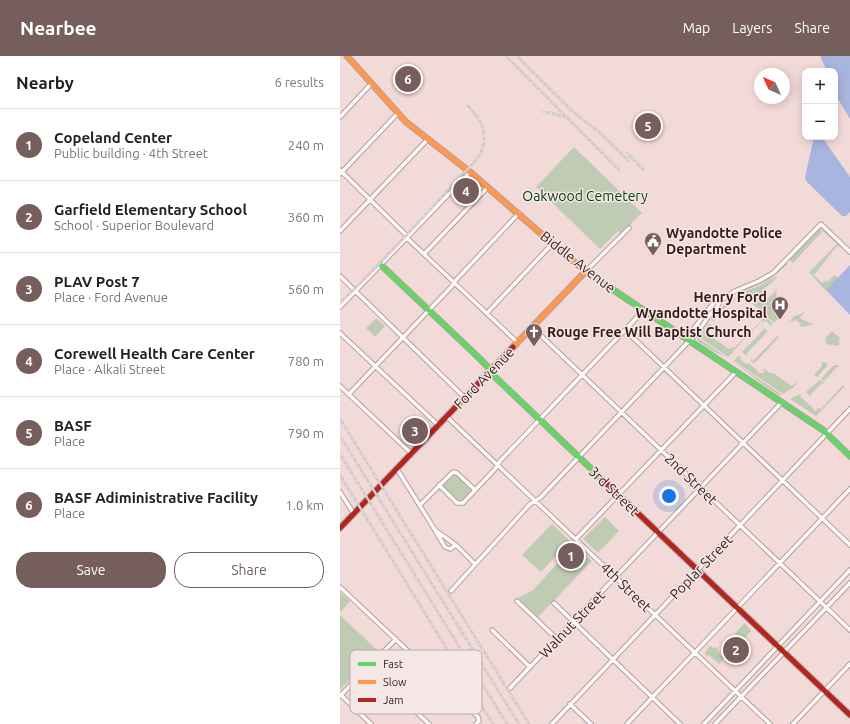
<!DOCTYPE html>
<meta charset="utf-8">
<style>
body{margin:0;font-family:Ubuntu,sans-serif;background:#f2f2f2;color:#222}
.controls{position:absolute;right:12px;top:12px;display:grid;overflow:hidden;border-radius:8px;box-shadow:0 2px 10px #0003}
.controls button{width:36px;height:36px;display:grid;place-items:center;padding:0;border:0;border-bottom:1px solid #e0e0e0;background:#fff;color:#222;font:20px sans-serif}
.compass{position:absolute;left:414px;top:12px;width:36px;height:36px;border-radius:50%;background:#fff;box-shadow:0 2px 10px #0003;rotate:315deg}
.you{position:absolute;left:329px;top:440px;width:14px;height:14px;margin:-10px;border:3px solid #fff;border-radius:50%;background:#1a73e8;box-shadow:0 0 0 6px #1a73e833}
.badge{display:grid;place-items:center;width:26px;height:26px;border-radius:50%;background:#765e5c;color:#fff;font-size:13px;font-weight:700}
.pin{position:absolute;translate:-50% -50%;border:2px solid #fff;box-shadow:0 1px 4px #0006}
.list{margin:0;padding:0;list-style:none}
h2{display:flex;justify-content:space-between;align-items:center;height:52px;margin:0;padding:0 16px;font-size:17px}
h2 small{font-size:13px;font-weight:400;color:#767676}
.list li{display:grid;grid-template-columns:26px 1fr auto;gap:12px;align-items:center;box-sizing:border-box;height:72px;padding:0 16px;border-top:1px solid #e0e0e0}
.list b{display:block;font-size:15px;white-space:nowrap}
.list p{margin:0;font-size:13px;white-space:nowrap;color:#767676}
.list em{font-size:13px;font-style:normal;color:#767676}
.actions{display:flex;gap:8px;padding:12px 16px}
.actions a{flex:1;padding:9px 0;border:1px solid #765e5c;border-radius:16px;text-align:center;font-size:14px;color:#765e5c}
.actions .main{background:#765e5c;color:#fff}
.map{position:relative;flex:none;width:510px;height:668px;overflow:hidden}
header{display:flex;align-items:center;gap:24px;box-sizing:border-box;height:56px;padding:0 20px;background:#765e5c;color:#fff}
header strong{font-size:19px}
nav{display:flex;gap:22px;margin-inline-start:auto;font-size:14px}
main{display:flex}
aside{flex:1;background:#fff}
.map>svg:first-child{display:block}
.green{fill:#c0cbb4}
.water{fill:#a8b5de}
.lines{fill:none;stroke-linecap:round;stroke-linejoin:round}
.street-casing{stroke:#b39e9c;stroke-width:5.5}
.fast-casing{stroke:#b39e9c;stroke-width:7}
.slow-casing{stroke:#b39e9c;stroke-width:7}
.jam-casing{stroke:#b39e9c;stroke-width:7}
.street{stroke:#fdf9f9;stroke-width:3.5}
.fast{stroke:#63d668;stroke-width:5}
.slow{stroke:#ff974d;stroke-width:5}
.jam{stroke:#b3261e;stroke-width:5}
.rail-casing{stroke:#cfc8c8;stroke-width:2.5}
.rail{stroke:#f5e7e5;stroke-width:1;stroke-dasharray:3;stroke-linecap:butt}
.labels{text-anchor:middle;stroke-width:3;stroke-linejoin:round;paint-order:stroke}
.park-label{font-size:14px;fill:#094211;stroke:#f5e7e5}
.poi-label{font-size:14px;font-weight:bold;fill:#341b19;stroke:#f5e7e5;text-anchor:start}
.street-label{font-size:14px;fill:#341b19;stroke:#f5e7e5}
.key{fill:#f5e7e5;stroke:#bbaaa8;stroke-width:1}
.key-label{font-size:11px;fill:#341b19}
</style>
<header>
<strong>Nearbee</strong>
<nav><a>Map</a><a>Layers</a><a>Share</a></nav>
</header>
<main>
<aside>
<h2>Nearby<small>6 results</small></h2>
<ul class="list">
<li><span class="badge">1</span><div><b>Copeland Center</b><p>Public building · 4th Street</p></div><em>240 m</em></li>
<li><span class="badge">2</span><div><b>Garfield Elementary School</b><p>School · Superior Boulevard</p></div><em>360 m</em></li>
<li><span class="badge">3</span><div><b>PLAV Post 7</b><p>Place · Ford Avenue</p></div><em>560 m</em></li>
<li><span class="badge">4</span><div><b>Corewell Health Care Center</b><p>Place · Alkali Street</p></div><em>780 m</em></li>
<li><span class="badge">5</span><div><b>BASF</b><p>Place</p></div><em>790 m</em></li>
<li><span class="badge">6</span><div><b>BASF Adiministrative Facility</b><p>Place</p></div><em>1.0 km</em></li>
</ul>
<div class="actions"><a class="main">Save</a><a>Share</a></div>
</aside>
<div class="map">
<svg width="510" height="668" viewBox="0 0 510 668">
<rect width="100%" height="100%" fill="#f2dad8"/>
<path class="green" d="M234,91L302,157L281,178L278,175L260,193L196,131Z
M479,173L484,174L497,186L496,187L483,175L480,174L482,176L453,207L451,205L479,175L451,205L450,203Z
M498,187L500,191L497,190L474,219L482,227L485,224L487,226L495,219L498,222L488,233L485,234L469,216Z
M446,207L448,208L429,224L397,238L398,236L428,222Z
M435,221L437,222L422,235L428,242L436,235L435,233H437L435,247L440,261L434,267L401,237L421,229Z
M394,241L396,244L394,243L374,264L375,266L371,264L378,255Z
M466,254L460,262L464,265L465,264L469,267L470,266L473,269H472L460,271H459L461,268L455,264L453,266L451,265L449,267L454,260L461,258Z
M36,262L45,270L35,281L26,272Z
M420,262H427L433,268L431,270L426,265L421,266L394,294L392,291L394,292L422,264Z
M369,267L372,270L369,269L366,273L368,276L367,278L389,293L391,291L394,295L388,301L359,281Z
M423,271L430,278L427,276L406,298L408,300H406L401,294L403,295L424,273Z
M492,275L500,282L498,285L500,286L498,290L487,288L480,282L486,286L487,285L485,283Z
M437,280L439,281L416,306L413,307L411,305V303L413,305Z
M358,282L386,301H387L374,296L359,286L357,284Z
M398,300L402,301L400,303L406,308L408,307L418,315V317H424L423,313L428,315L429,317H433L452,330L458,324L454,331L443,338L394,305Z
M394,306L442,339L440,340L422,328Z
M482,306L487,307L488,309L477,321L474,319L482,310Z
M494,309H497L500,311H497L484,325L485,326L481,323Z
M480,324L485,327L483,328L482,327L470,339L471,342L466,336Z
M503,329L504,331L476,360L450,343L462,337L460,340L476,355L478,352L481,353Z
M114,417L132,434L121,447L102,429Z
M265,461L279,475L258,497L243,483Z
M212,468L230,485L201,516L182,499Z
M234,489L252,505L198,561L178,542L193,534Z
M0,536L10,545L0,557Z
M0,559L38,595L0,634Z
M405,567L411,575L403,584L395,577Z
M371,590L373,592L375,591L378,593L377,595L384,602L379,608L369,599L367,600L365,597L369,591Z"/>
<path class="water" d="M480,0H510V63L495,38V15H487Z
M474,81H482L510,121V156L506,160H502L466,125L465,121Z
M510,209V259L486,234Z"/>
<g class="lines">
<g class="street-casing">
<path id="street" d="M0,61L31,28
M0,114L66,179L67,182L178,287
M0,118L58,57
M0,175L88,83
M84,198L148,131
M246,215L289,172
M0,220L125,342
M0,251L130,116
M147,257L213,187
M193,272L510,574
M285,274L510,489
M0,277L99,370
M350,284L352,275L372,249L375,246L380,245L395,235L419,225L433,217L481,168L510,196
M0,330L72,398
M9,338L112,230L116,224L179,157
M107,361L430,668
M57,413L95,474L116,489L135,508
M99,429L117,447H123L155,413L160,405L304,254
M0,436L14,458
M80,449L113,416L117,417L135,434
M96,476L105,491L110,493L116,489
M236,483L396,316
M0,531L138,661L139,665L136,668
M111,535L190,448L200,442L349,285C358,278 362,269 369,260C373,255 378,251 380,245
M177,545L217,583
M214,547L340,668
M152,574L190,611
M28,611L89,668
M170,632L442,346
M1,639L31,668
M0,640L56,583
M230,648L251,668
M212,668L510,353
M287,668L510,433
M364,668L510,514
M375,668L510,527
M453,668L510,608"/>
</g>
<g class="fast-casing">
<path id="fast" d="M41,209L136,299L149,312L153,319L264,425
M242,212L260,225L483,374L510,400"/>
</g>
<g class="slow-casing">
<path id="slow" d="M7,0L66,66L130,116L229,202L242,212
M173,291L246,215"/>
</g>
<g class="jam-casing">
<path id="jam" d="M264,425L510,659
M0,472L173,291"/>
</g>
<use href="#street" class="street"/>
<use href="#fast" class="fast"/>
<use href="#slow" class="slow"/>
<use href="#jam" class="jam"/>
<g class="rail-casing">
<path id="rail" d="M166,0L279,114
M177,0L233,56L259,76L289,105
M203,56L212,57L224,61
M287,97L303,113
M0,247C41,208 79,166 117,124C126,114 140,104 143,90C147,73 140,62 128,50
M0,363L189,668
M0,380L179,668
M0,398L167,668
M0,419L153,668"/>
</g>
<use href="#rail" class="rail"/>
</g>
<defs>
<g id="civic-pin" transform="scale(0.9)"><path d="M0 17L-7.5 6A9.5 9.5 0 1 1 7.5 6Z" fill="#765e5c" stroke="#f5e7e5"/><path d="M-.6-6.5H3V-4.5H.6V-3L4-1V1h2V6H-6V1h2V-1L-.6-3ZM-1.2 2.5V6h2.4V2.5Z" fill="#fff"/></g>
<g id="hospital-pin" transform="scale(0.9)"><path d="M0 17L-7.5 6A9.5 9.5 0 1 1 7.5 6Z" fill="#765e5c" stroke="#f5e7e5"/><path d="M-5-5h3v3.5h4V-5h3V5h-3V1.5h-4V5h-3Z" fill="#fff"/></g>
<g id="church-pin" transform="scale(0.9)"><path d="M0 17L-7.5 6A9.5 9.5 0 1 1 7.5 6Z" fill="#765e5c" stroke="#f5e7e5"/><path d="M-1.2-6h2.4v3.5h3.3v2.4h-3.3V6h-2.4V-.1h-3.3v-2.4h3.3Z" fill="#fff"/></g>
</defs>
<g fill-rule="evenodd">
<use href="#civic-pin" x="313" y="185"/>
<use href="#hospital-pin" x="440" y="249"/>
<use href="#church-pin" x="194" y="276"/>
</g>
<g class="labels">
<g class="park-label">
<text x="245" y="145">Oakwood Cemetery</text>
</g>
<g class="poi-label">
<text x="326" y="182">Wyandotte Police<tspan x="326" dy="16">Department</tspan></text>
<text x="427" y="246" text-anchor="end">Henry Ford<tspan x="427" dy="16">Wyandotte Hospital</tspan></text>
<text x="207" y="281">Rouge Free Will Baptist Church</text>
</g>
<g class="street-label">
<text transform="translate(238 206) rotate(38)" y="5">Biddle Avenue</text>
<text transform="translate(144 322) rotate(-46)" y="5">Ford Avenue</text>
<text transform="translate(351 423) rotate(44)" y="5">2nd Street</text>
<text transform="translate(274 435) rotate(44)" y="5">3rd Street</text>
<text transform="translate(361 511) rotate(-46)" y="5">Poplar Street</text>
<text transform="translate(286 531) rotate(44)" y="5">4th Street</text>
<text transform="translate(232 568) rotate(-46)" y="5">Walnut Street</text>
</g>
</g>
<rect x="10" y="594" width="132" height="64" rx="6" class="key"/>
<rect x="18" y="606" width="18" height="4" fill="#63d668"/>
<rect x="18" y="624" width="18" height="4" fill="#ff974d"/>
<rect x="18" y="642" width="18" height="4" fill="#b3261e"/>
<g class="key-label">
<text x="43" y="612">Fast</text>
<text x="43" y="630">Slow</text>
<text x="43" y="648">Jam</text>
</g>
</svg>
<div class="controls">
<button>+</button>
<button>−</button>
</div>
<svg class="compass" viewBox="-18 -18 36 36"><path d="M0-13l5 13h-10z" fill="#e53935"/><path d="M0 13l5-13h-10z" fill="#767676"/></svg>
<div class="you"></div>
<div class="pin badge" style="left:231px;top:500px">1</div>
<div class="pin badge" style="left:396px;top:594px">2</div>
<div class="pin badge" style="left:75px;top:375px">3</div>
<div class="pin badge" style="left:126px;top:135px">4</div>
<div class="pin badge" style="left:308px;top:70px">5</div>
<div class="pin badge" style="left:68px;top:23px">6</div>
</div>
</main>
